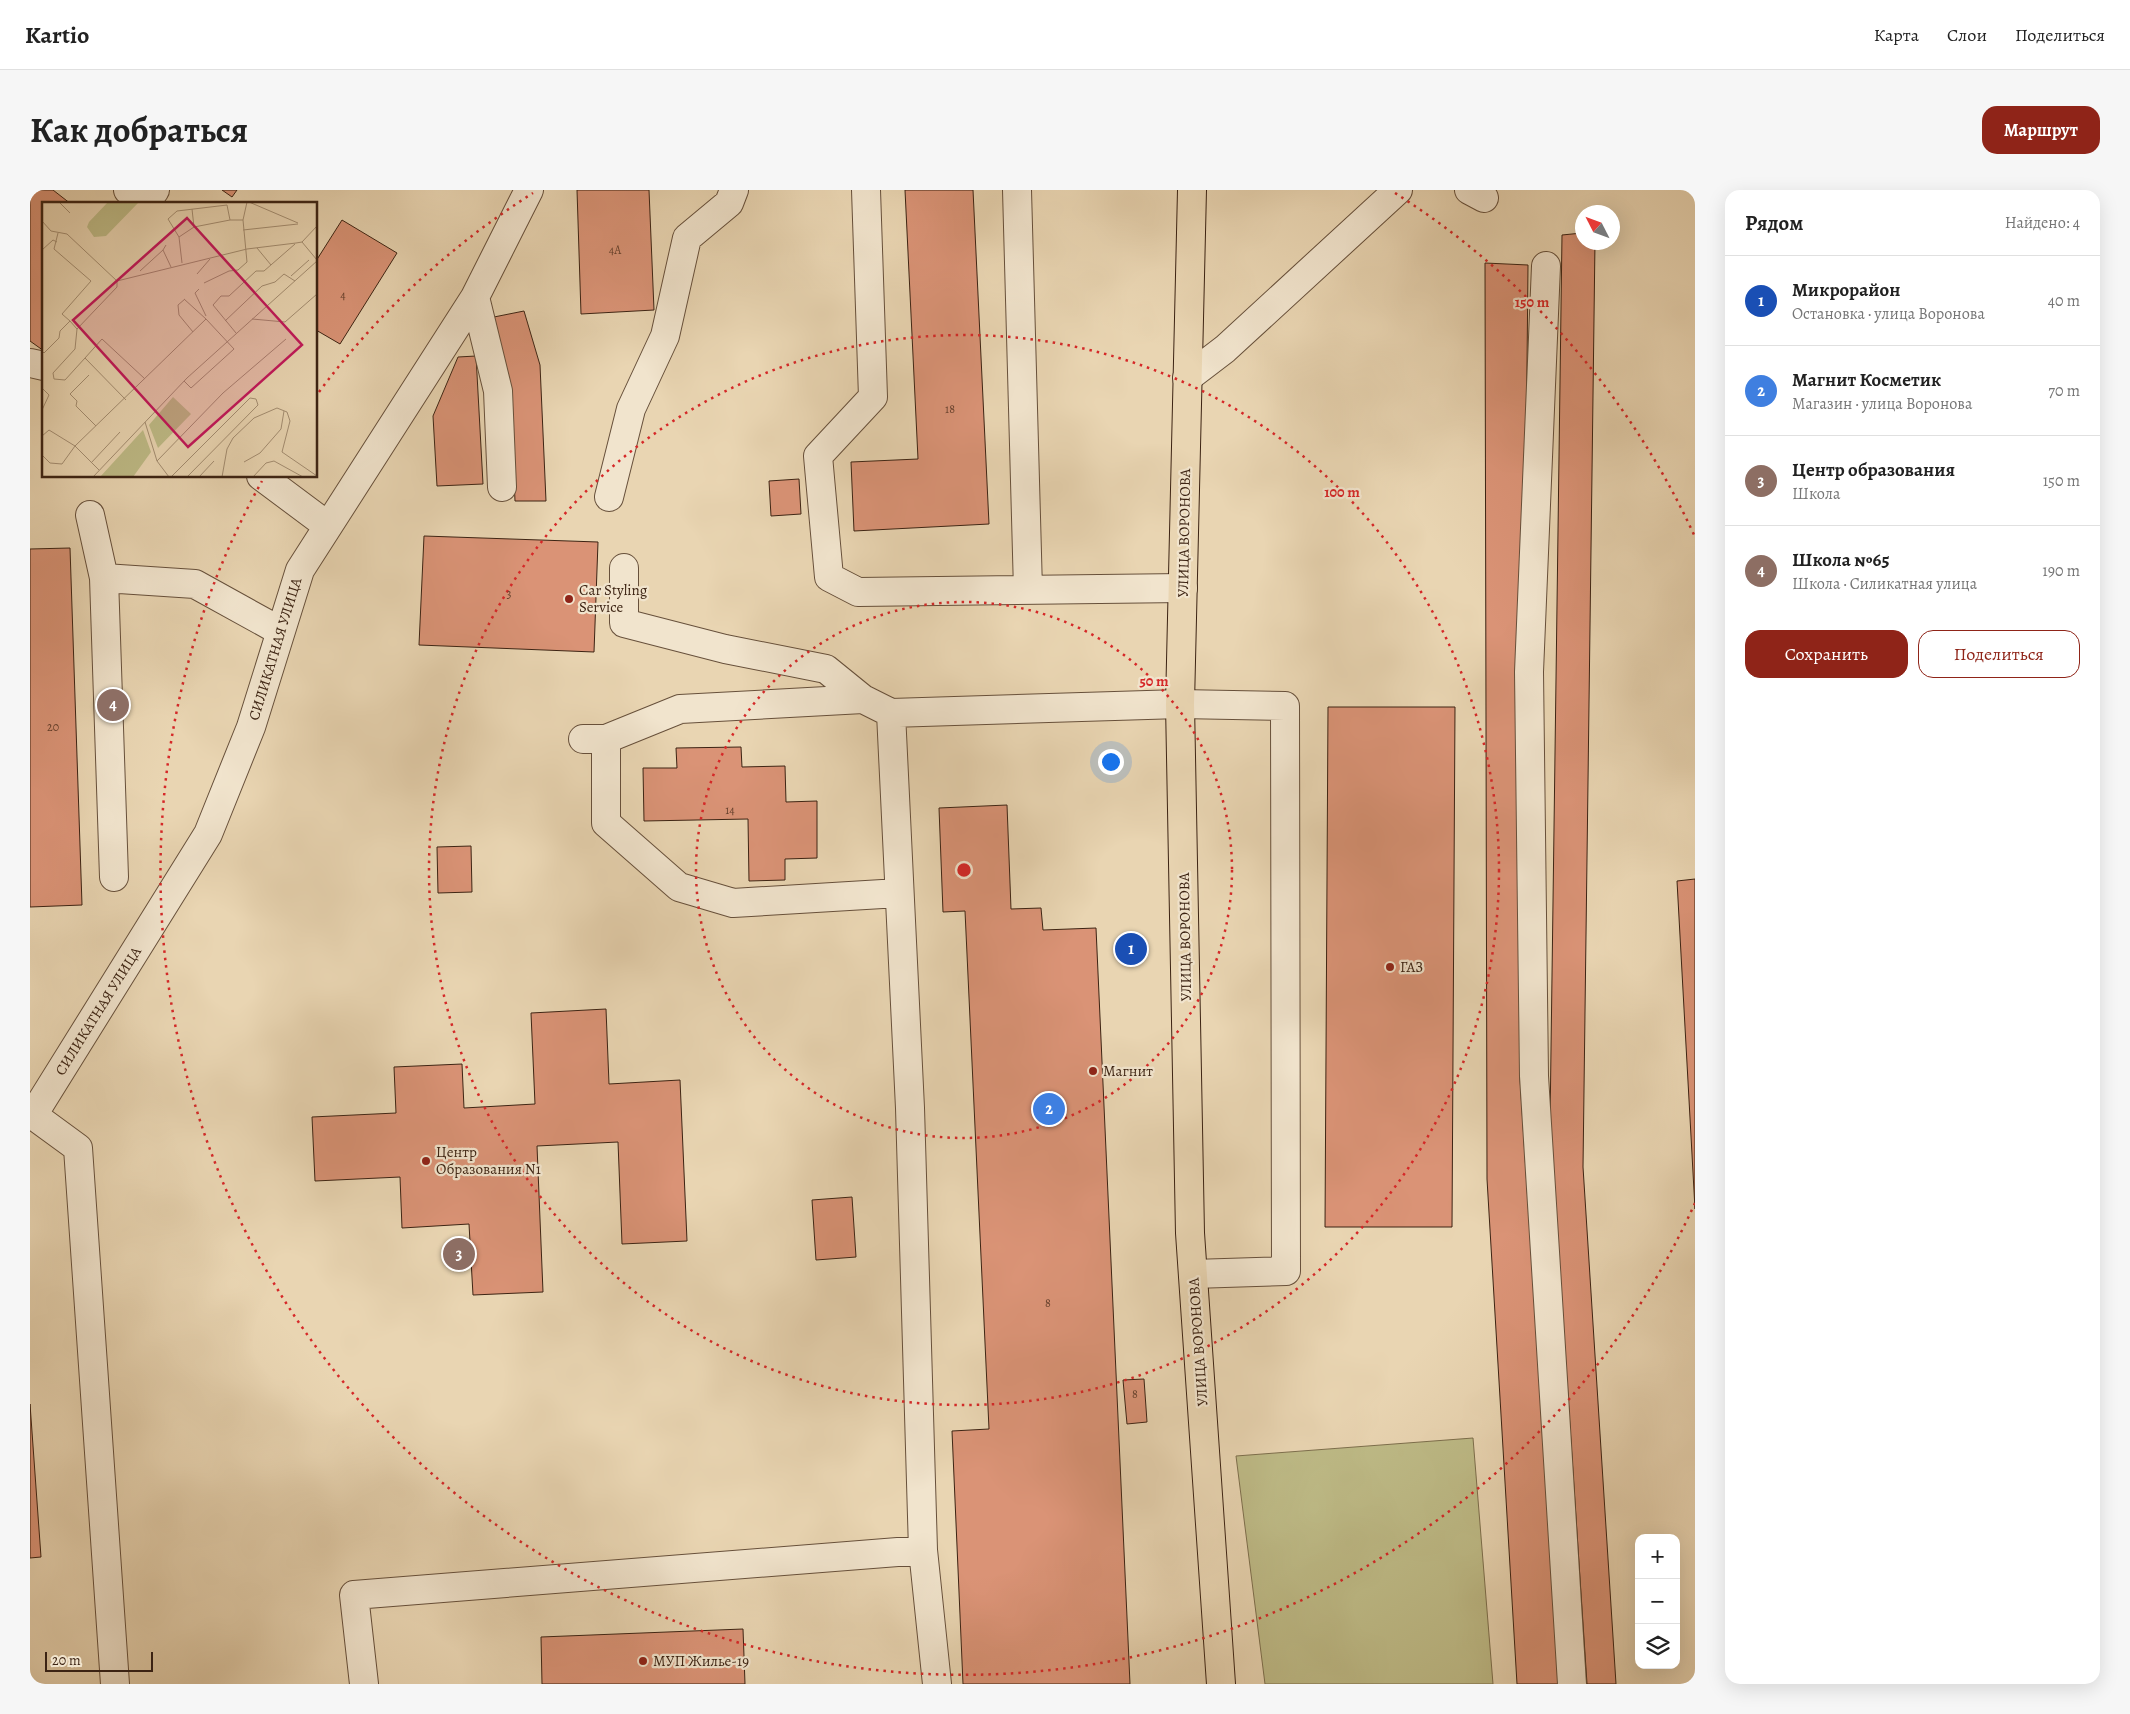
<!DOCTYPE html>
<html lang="ru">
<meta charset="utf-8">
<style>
body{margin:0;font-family:Alegreya,serif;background:#f6f6f6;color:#222}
.controls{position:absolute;right:15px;bottom:15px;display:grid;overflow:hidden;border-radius:10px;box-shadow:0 5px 20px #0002}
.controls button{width:45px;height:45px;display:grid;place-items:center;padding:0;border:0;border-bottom:1px solid #e0e0e0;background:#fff;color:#222;font:25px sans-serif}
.compass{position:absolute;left:1545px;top:15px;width:45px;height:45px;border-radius:50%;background:#fff;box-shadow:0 5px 20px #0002;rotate:312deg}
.scale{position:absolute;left:15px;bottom:12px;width:108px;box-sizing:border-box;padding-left:5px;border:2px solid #3c2313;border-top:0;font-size:14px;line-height:18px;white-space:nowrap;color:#3c2313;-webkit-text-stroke:4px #f1e4cd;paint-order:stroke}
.you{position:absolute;left:1080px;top:571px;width:18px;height:18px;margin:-12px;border:4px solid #fff;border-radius:50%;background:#1a73e8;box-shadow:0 0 0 8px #1a73e833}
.badge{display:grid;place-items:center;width:32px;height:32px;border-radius:50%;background:#8f2418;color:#fff;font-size:16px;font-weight:700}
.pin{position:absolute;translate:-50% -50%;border:2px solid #fff;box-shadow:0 1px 5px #0006}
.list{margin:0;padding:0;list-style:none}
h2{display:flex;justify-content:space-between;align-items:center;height:65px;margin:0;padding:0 20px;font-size:21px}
h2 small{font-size:16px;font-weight:400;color:#767676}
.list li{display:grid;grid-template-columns:32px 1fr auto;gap:15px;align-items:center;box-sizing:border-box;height:90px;padding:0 20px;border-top:1px solid #e0e0e0}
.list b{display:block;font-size:19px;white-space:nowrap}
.list p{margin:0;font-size:16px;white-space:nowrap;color:#767676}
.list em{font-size:16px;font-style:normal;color:#767676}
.actions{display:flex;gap:10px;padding:15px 20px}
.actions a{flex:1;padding:11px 0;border:1px solid #8f2418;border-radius:15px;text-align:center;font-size:18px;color:#8f2418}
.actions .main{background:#8f2418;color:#fff}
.icon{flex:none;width:28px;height:28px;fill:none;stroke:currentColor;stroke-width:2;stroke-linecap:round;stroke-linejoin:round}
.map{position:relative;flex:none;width:1665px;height:1494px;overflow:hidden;border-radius:15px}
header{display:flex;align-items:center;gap:30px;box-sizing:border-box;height:70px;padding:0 25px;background:#fff;border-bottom:1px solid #e0e0e0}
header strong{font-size:24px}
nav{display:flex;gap:28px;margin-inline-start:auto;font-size:18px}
.intro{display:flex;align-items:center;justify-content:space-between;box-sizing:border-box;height:120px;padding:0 30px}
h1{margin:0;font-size:35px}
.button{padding:12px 22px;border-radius:15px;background:#8f2418;color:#fff;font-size:18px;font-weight:700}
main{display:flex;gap:30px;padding:0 30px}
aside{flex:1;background:#fff;border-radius:15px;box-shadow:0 5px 20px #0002}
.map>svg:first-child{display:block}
.green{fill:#bebb87;stroke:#7d6f4d}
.building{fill:#da9376;stroke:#3c2313}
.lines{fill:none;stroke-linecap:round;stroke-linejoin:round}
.minor-casing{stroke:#67503b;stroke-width:30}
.major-casing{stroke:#3c2313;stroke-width:30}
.minor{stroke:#f1e4cd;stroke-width:28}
.major{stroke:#e9d5b2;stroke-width:28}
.ring{fill:none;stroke:#d62828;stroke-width:2.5;stroke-dasharray:2.5 5}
.poi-dot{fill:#8f2418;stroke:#f1e4cd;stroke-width:2}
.labels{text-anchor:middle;stroke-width:4.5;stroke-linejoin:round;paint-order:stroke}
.number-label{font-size:12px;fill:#643f2c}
.street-label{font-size:15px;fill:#3c2313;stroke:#f1e4cd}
.poi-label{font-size:15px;fill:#3c2313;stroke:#f1e4cd;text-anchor:start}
.inset-road{fill:none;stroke:#a48e72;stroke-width:1}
.view{fill:#c2185b;fill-opacity:0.15;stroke:#c2185b;stroke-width:2.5}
.inset-edge{fill:none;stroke:#3c2313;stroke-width:2.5}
.centre{fill:#d62828;stroke:#f1e4cd;stroke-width:2.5}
.ring-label{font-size:15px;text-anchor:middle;font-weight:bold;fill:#d62828;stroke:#f1e4cd;stroke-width:4.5;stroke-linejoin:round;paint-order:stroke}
</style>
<header>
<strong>Kartio</strong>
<nav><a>Карта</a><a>Слои</a><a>Поделиться</a></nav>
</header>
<div class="intro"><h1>Как добраться</h1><a class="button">Маршрут</a></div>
<main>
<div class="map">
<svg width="1665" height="1494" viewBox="0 0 1665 1494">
<rect width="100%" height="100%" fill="#e9d5b2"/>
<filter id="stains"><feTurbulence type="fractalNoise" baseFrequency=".004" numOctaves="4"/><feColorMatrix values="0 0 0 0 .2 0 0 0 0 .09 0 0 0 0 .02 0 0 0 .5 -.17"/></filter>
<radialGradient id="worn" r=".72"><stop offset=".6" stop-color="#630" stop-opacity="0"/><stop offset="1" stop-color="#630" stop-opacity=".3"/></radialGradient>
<path class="green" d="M1443,1248L1463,1494H1235L1206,1266Z"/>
<path class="building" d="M0,0H23L41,14H14V161L0,151Z
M192,0H207L202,7Z
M547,0H619L624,120L551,124Z
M875,0H943L959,334L824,341L821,272L888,269Z
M312,30L367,63L310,154L286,140V71Z
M1552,43V52H1565L1553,977L1586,1494H1557L1520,935L1532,45Z
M1455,73L1498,75L1490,888L1529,1494H1487L1457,989Z
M494,121L510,175L516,311H485L480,193L464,127Z
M446,166L453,294L407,296L403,226L428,167Z
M769,289L771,324L741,326L739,291Z
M394,346L568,352L564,462L389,455Z
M40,358L52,715L0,717V359Z
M1298,517H1425L1422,1037H1295Z
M711,557L712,577L755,576L756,612L787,611V668L755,669V690L719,691L718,629L614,631L613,578H647L646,558Z
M977,615L981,719L1011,718L1013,740L1066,738L1100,1494H933L922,1241L959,1239L935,721L913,722L909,618Z
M441,656L442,702L408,703L407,657Z
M1665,689V1019L1647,691Z
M576,819L579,894L650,890L657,1051L592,1054L588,952L507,956L513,1102L443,1105L439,1034L372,1038L370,987L285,991L282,927L366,923L364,877L432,874L434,918L505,914L501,823Z
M822,1007L826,1067L786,1070L782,1010Z
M1114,1189L1117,1232L1097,1234L1093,1190Z
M0,1214L11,1367L0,1368Z
M713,1439L715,1494H512L511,1447Z"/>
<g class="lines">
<g class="minor-casing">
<path id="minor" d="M98,0L116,13L125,0
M836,0L843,207L788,266L799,387L828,402L1153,398
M987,0L998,400
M1439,0L1454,8
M1516,76L1499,482L1504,886L1542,1494
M445,107L468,201L472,297
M0,173L14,176
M1157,188L1195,159L1368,0
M231,286L298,336
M579,307L601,219L635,146L657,48L699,13L704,0
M60,325L74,388L165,394L250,441
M594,378V433L695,459L796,479L833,509
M74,388L84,687
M553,549H576L650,519L833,509L861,523
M576,549V633L649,697L703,713L869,703
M0,925H3L48,958L85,1494
M3,925L178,644L221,537L270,380L445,107L499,0
M334,1494L324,1405L893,1360
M907,1494L893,1360L880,918L861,523L1150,514L1255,516L1256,1081L1163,1084"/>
</g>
<g class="major-casing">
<path id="major" d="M1162,0L1150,514L1160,1043L1191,1494"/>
</g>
<use href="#minor" class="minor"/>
<use href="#major" class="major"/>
</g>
<g class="ring">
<circle cx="934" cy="680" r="268"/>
<circle cx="934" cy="680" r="535"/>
<path d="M1665 1013A803 803 0 1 1 232 291M289 202A803 803 0 0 1 503 3M1365 3A803 803 0 0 1 1665 347"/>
</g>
<g class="poi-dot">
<circle cx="539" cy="409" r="5"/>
<circle cx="1360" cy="777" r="5"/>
<circle cx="1063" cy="881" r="5"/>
<circle cx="396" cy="971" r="5"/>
<circle cx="613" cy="1471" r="5"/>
</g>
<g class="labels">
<g class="number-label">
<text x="585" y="64">4А</text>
<text x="313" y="109">4</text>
<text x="920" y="223">18</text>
<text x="479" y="408">3</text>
<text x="23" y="541">20</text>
<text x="700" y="624">14</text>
<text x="1018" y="1117">8</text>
<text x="1105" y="1208">8</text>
</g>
<g class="street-label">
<text transform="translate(1154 343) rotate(-89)" y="5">УЛИЦА ВОРОНОВА</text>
<text transform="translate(245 459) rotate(-73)" y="5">СИЛИКАТНАЯ УЛИЦА</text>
<text transform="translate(1155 747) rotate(-91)" y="5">УЛИЦА ВОРОНОВА</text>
<text transform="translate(68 821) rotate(-58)" y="5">СИЛИКАТНАЯ УЛИЦА</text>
<text transform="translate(1168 1152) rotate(-94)" y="5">УЛИЦА ВОРОНОВА</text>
</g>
<g class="poi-label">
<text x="549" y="405">Car Styling<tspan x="549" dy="17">Service</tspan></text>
<text x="1370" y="782">ГАЗ</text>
<text x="1073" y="886">Магнит</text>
<text x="406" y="967">Центр<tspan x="406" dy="17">Образования N1</tspan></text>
<text x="623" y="1476">МУП Жилье-19</text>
</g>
</g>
<g transform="translate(12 12)">
<rect width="275" height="275" fill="#e9d5b2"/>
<path d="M66,0H97L64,34L52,35L45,25L47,20ZM131,195L149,212L116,246L107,223ZM101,228L109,250L91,275H58Z" fill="#bebb87"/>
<path class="inset-road" d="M17,0L28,11M207,0L256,21M150,7L152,25L188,18M0,19L9,29L25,32L75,79V85L35,127L33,147L11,171L12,177L23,178L43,156L84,198M152,25L137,35L126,17L135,9L185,3L188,18H201M201,28L256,22M16,31L12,47L49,79L20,112L28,119M137,35L140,61M260,40L275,24M124,43L121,48L129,65M215,46L229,63M0,48L11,38L15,40M98,69L121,48M155,72L168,57M249,74L267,58M75,79L205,47L254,41L260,40L275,58M162,81L187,69L196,68L205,60L201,18L205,0M157,87L153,91L164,114M142,97L164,117M143,97L136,103L137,113L151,130M210,117L243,120L275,92M183,119L220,84L233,80L242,72L253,79M194,131L171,103L179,94H187L214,69H222L253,42M0,149L2,151L17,136L18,129L28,119L35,127M43,156L60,137L103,177M47,173L28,192L35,199L34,204L54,224M0,186L7,193L0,208M103,220L115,259L127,275M0,234L7,228L33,244L57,268M0,253L8,261L20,262L33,244L164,117L192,147L149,186L142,179M115,259L181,191L244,137M202,260L218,251L239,227L242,209M49,261L78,230M51,275L145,176L275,59M129,275L208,196L214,197L216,203L145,275M157,275L172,259M180,275L185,247L191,236L212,216L235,206L245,210L248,219L240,250L275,274M211,275L224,261L232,259L261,275"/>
<path class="view" d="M145,16L260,143L146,245L31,118Z"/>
<rect width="275" height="275" class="inset-edge"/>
</g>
<circle cx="934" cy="680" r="8" class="centre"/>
<g class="ring-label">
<text x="1502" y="117">150 m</text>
<text x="1312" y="307">100 m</text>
<text x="1124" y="496">50 m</text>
</g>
<rect width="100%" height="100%" filter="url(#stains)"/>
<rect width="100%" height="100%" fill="url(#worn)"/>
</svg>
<div class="controls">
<button>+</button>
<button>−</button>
<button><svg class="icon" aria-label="layers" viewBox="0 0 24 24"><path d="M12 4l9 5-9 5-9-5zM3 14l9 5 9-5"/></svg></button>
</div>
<svg class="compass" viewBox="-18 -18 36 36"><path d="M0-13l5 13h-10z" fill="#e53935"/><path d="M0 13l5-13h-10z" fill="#767676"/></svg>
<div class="scale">20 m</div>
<div class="you"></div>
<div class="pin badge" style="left:1101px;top:759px;background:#1a4fb4">1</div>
<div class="pin badge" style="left:1019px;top:919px;background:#3f7fe0">2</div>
<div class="pin badge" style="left:429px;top:1064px;background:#8d6e63">3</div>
<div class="pin badge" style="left:83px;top:515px;background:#8d6e63">4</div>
</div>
<aside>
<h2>Рядом<small>Найдено: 4</small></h2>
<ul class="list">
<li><span class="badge" style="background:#1a4fb4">1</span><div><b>Микрорайон</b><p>Остановка · улица Воронова</p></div><em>40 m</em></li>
<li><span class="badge" style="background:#3f7fe0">2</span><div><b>Магнит Косметик</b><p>Магазин · улица Воронова</p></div><em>70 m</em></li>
<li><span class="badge" style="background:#8d6e63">3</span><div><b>Центр образования</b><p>Школа</p></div><em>150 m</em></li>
<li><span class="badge" style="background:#8d6e63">4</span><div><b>Школа №65</b><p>Школа · Силикатная улица</p></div><em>190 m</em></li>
</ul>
<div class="actions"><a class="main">Сохранить</a><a>Поделиться</a></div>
</aside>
</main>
